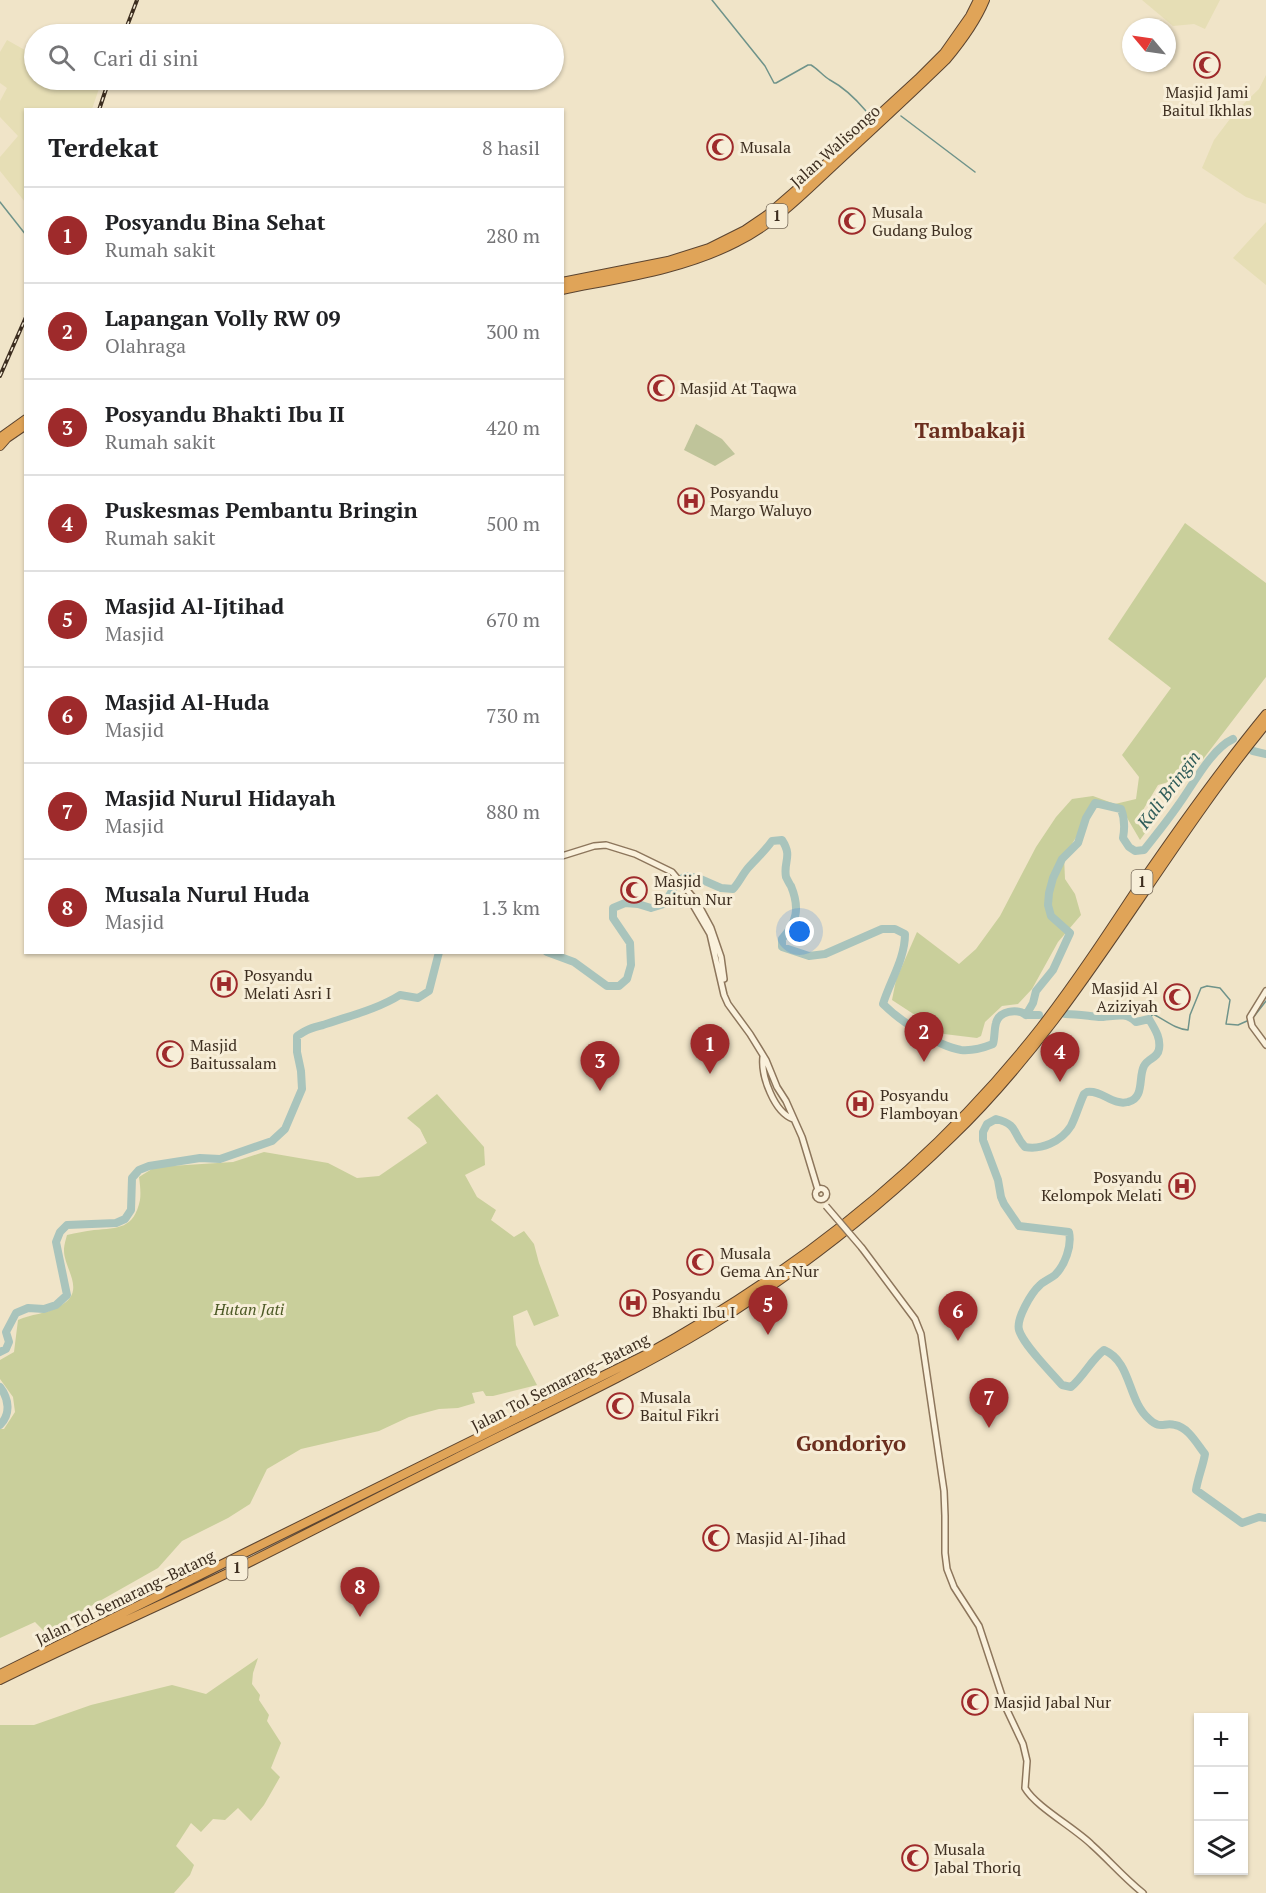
<!DOCTYPE html>
<html lang="id">
<meta charset="utf-8">
<style>
body{margin:0;font-family:"PT Serif",serif;background:#f2f2f2;color:#202124}
.controls{position:absolute;right:18px;bottom:18px;display:grid;overflow:hidden;border-radius:0px;box-shadow:0 2px 4px #0004}
.controls button{width:54px;height:54px;display:grid;place-items:center;padding:0;border:0;border-bottom:2px solid #e0e0e0;background:#fff;color:#202124;font:30px sans-serif}
.compass{position:absolute;left:1122px;top:18px;width:54px;height:54px;border-radius:50%;background:#fff;box-shadow:0 2px 4px #0004;rotate:299deg}
.you{position:absolute;left:800px;top:932px;width:21px;height:21px;margin:-15px;border:4px solid #fff;border-radius:50%;background:#1a73e8;box-shadow:0 0 0 9px #1a73e833}
.badge{display:grid;place-items:center;width:39px;height:39px;border-radius:50%;background:#9e2a2b;color:#fff;font-size:20px;font-weight:700}
.pin{position:absolute;translate:-50% -50px;filter:drop-shadow(0 2px 3px #0008)}
.pin::after{content:'';position:absolute;top:32px;width:21px;height:18px;background:inherit;clip-path:polygon(0 0,100% 0,50% 100%)}
.list{margin:0;padding:0;list-style:none}
h2{display:flex;justify-content:space-between;align-items:center;height:78px;margin:0;padding:0 24px;font-size:26px}
h2 small{font-size:20px;font-weight:400;color:#757577}
.list li{display:grid;grid-template-columns:39px 1fr auto;gap:18px;align-items:center;box-sizing:border-box;height:96px;padding:0 24px;border-top:2px solid #e0e0e0}
.list b{display:block;font-size:22px;white-space:nowrap}
.list p{margin:0;font-size:20px;white-space:nowrap;color:#757577}
.list em{font-size:20px;font-style:normal;color:#757577}
.icon{flex:none;width:33px;height:33px;fill:none;stroke:currentColor;stroke-width:2;stroke-linecap:round;stroke-linejoin:round}
.map{position:relative;flex:none;width:1266px;height:1893px;overflow:hidden}
.search{position:absolute;background:#fff;box-shadow:0 2px 4px #0004;left:24px;top:24px;width:540px;height:66px;display:flex;align-items:center;gap:15px;box-sizing:border-box;padding:0 21px;border-radius:33px;color:#757577;font-size:22px}
.panel{position:absolute;background:#fff;box-shadow:0 2px 4px #0004;left:24px;top:108px;width:540px;height:846px;border-radius:0px}
.map>svg:first-child{display:block}
.farmland{fill:#e6deb5}
.green{fill:#c9cf9b}
.cemetery{fill:#bfc49a}
.lines{fill:none;stroke-linecap:round;stroke-linejoin:round}
.stream{stroke:#6f938a;stroke-width:1.5}
.river{stroke:#a9c4bc;stroke-width:8}
.minor-casing{stroke:#8d765c;stroke-width:8}
.highway-casing{stroke:#5b4430;stroke-width:10}
.minor{stroke:#faf1dc;stroke-width:5}
.highway{stroke:#e0a458;stroke-width:8}
.rail-casing{stroke:#3d2e20;stroke-width:4}
.rail{stroke:#f7eed8;stroke-width:1.5;stroke-dasharray:4.5;stroke-linecap:butt}
.minor-bridge-casing{stroke:#8d765c;stroke-width:8;stroke-linecap:butt}
.minor-bridge{stroke:#faf1dc;stroke-width:5}
.labels{text-anchor:middle;stroke-width:6;stroke-linejoin:round;paint-order:stroke}
.shield{fill:#f7eed8;stroke:#756857;stroke-width:1.5}
.shield-label{font-size:15px;font-weight:bold;fill:#3d2e20}
.poi-label{font-size:16px;fill:#3d2e20;stroke:#f7eed8;text-anchor:start}
.street-label{font-size:16px;fill:#3d2e20;stroke:#f7eed8}
.park-label{font-size:16px;font-style:italic;fill:#4d5a26;stroke:#f7eed8}
.water-label{font-size:18px;font-style:italic;fill:#2f5d5a;stroke:#f7eed8}
.district-label{font-size:22px;font-weight:bold;fill:#6b2e1e;stroke:#f7eed8}
</style>
<div class="map">
<svg width="1266" height="1893" viewBox="0 0 1266 1893">
<rect width="100%" height="100%" fill="#f0e4c8"/>
<path class="farmland" d="M1142,0H1220L1205,29L1194,24L1173,26Z
M7,40L32,54L34,49V80H102L92,109L26,110L25,202L0,171V157L18,136L0,117V101L7,88L0,83V52Z
M1266,75V204L1246,197L1202,168L1214,140L1236,111L1259,89Z
M1266,222V285L1233,258Z"/>
<path class="green" d="M1185,523L1266,583V677L1197,767L1186,777L1158,785L1143,810L1151,825L1140,840L1126,816L1113,809L1097,807H1093L1087,814L1079,833L1064,856L1065,879L1075,894L1081,915L1058,942L1032,989L1018,1004L1002,1006L985,1022L981,1036L977,1038L944,1034L892,1000L896,980L917,932L959,964L976,949L1000,916L1036,847L1056,817L1072,799L1093,796L1115,804L1136,799L1139,777L1122,755L1171,688L1108,639Z
M437,1094L484,1147L485,1165L465,1175L477,1197L496,1210L491,1220L514,1237L524,1231L534,1244L539,1263L559,1316L534,1326L527,1310L513,1316L516,1345L537,1385L493,1396H486L483,1391L472,1393L475,1403L458,1408L439,1409L409,1417L379,1431L301,1449L267,1469L250,1504L228,1518L182,1541L158,1568L45,1632L35,1622L0,1638V1429H4L15,1412L13,1397L0,1379V1360L14,1352L18,1320C31,1314 46,1314 58,1307C89,1292 63,1269 64,1249C64,1245 66,1239 67,1235C76,1233 85,1231 94,1230C118,1228 134,1229 140,1200C141,1193 140,1184 139,1177L155,1167L233,1162L264,1152L328,1163L357,1178L379,1176L427,1143L420,1129L407,1118Z
M258,1658L253,1673L252,1684L260,1695L259,1700L269,1715L267,1721L281,1743L271,1768L280,1777L264,1805L251,1821L238,1808L225,1820L213,1819L201,1832L191,1823L176,1846L194,1865L190,1875L174,1893H0V1725H34L91,1705L172,1685L206,1694Z"/>
<path class="cemetery" d="M696,424L722,439L735,454L715,466L684,450Z"/>
<g class="lines">
<path class="stream" d="M712,0L765,66L774,83H776L808,65H811C818,69 823,76 830,80C845,88 855,98 866,111L873,113
M901,116L975,172
M0,202L26,235
M1149,1019L1153,1014C1165,1020 1175,1029 1188,1030L1190,1015L1201,988L1207,986L1220,988L1230,1000L1226,1024L1238,1025L1247,1021
M1252,1019L1266,1001"/>
<path class="river" d="M1253,751L1266,754
M547,952L574,962L607,986H619L627,979L631,965L630,943L613,918V908L625,903L638,904L651,908L664,904L678,881L686,876L698,878L721,888L733,889C739,883 742,875 748,868C756,859 765,851 772,841L782,840C793,857 783,861 786,877C787,879 790,885 791,886C800,908 797,922 782,939V947L809,956L825,954L882,929H895L905,934C905,959 890,981 883,1004C899,1020 937,1046 961,1050C972,1051 983,1048 993,1044C995,1037 994,1030 996,1023C999,1011 1017,1008 1026,1015L1033,1003L1036,991L1053,970L1070,933L1051,916L1048,905L1049,893L1053,878L1062,859L1078,843L1086,818L1095,803L1121,809C1125,819 1125,827 1123,838L1129,847L1135,851L1144,850C1156,835 1168,820 1179,804C1193,785 1211,749 1233,739
M1065,1014C1077,1014 1088,1016 1099,1017C1112,1017 1126,1011 1136,1022L1149,1019C1154,1028 1161,1037 1159,1049C1158,1058 1148,1058 1144,1066C1138,1077 1145,1098 1128,1102C1113,1106 1102,1090 1087,1092L1084,1094C1079,1105 1076,1116 1071,1126C1061,1142 1041,1150 1025,1147C1012,1133 1019,1125 996,1119L987,1124L983,1132V1140L998,1180L1001,1197L1004,1204L1019,1226L1069,1232C1072,1246 1065,1265 1055,1275C1050,1279 1044,1281 1040,1285C1031,1293 1016,1319 1019,1330C1024,1346 1051,1372 1062,1385L1071,1387C1084,1376 1091,1360 1104,1350C1132,1362 1127,1400 1149,1419C1160,1430 1164,1422 1175,1425C1188,1427 1197,1444 1205,1454C1203,1466 1198,1477 1196,1490L1242,1523L1259,1517L1266,1518
M1026,1015H1039
M0,1352L6,1349L9,1342L6,1332L16,1313L28,1308L44,1309L56,1305L67,1295L56,1242L60,1232L67,1225L116,1223L125,1219L131,1210L132,1178L139,1170L149,1166L200,1158L220,1159L272,1141L285,1129L302,1089L301,1071L297,1052V1036C308,1029 311,1028 323,1025C349,1016 378,1009 400,995L418,998L429,991L439,952
M0,1387C9,1399 11,1414 0,1425"/>
<g class="minor-casing">
<path id="minor" d="M562,856L594,846L606,845L635,854L672,872L697,902L711,928L721,957L724,979
M694,900L693,905L710,934L724,995L728,1004L750,1034L766,1060L777,1087L786,1101L802,1137L818,1190
M1266,991L1250,1017L1252,1026L1266,1045
M763,1057C761,1076 774,1112 793,1119
M815.5 1194a5.5 5.5 0 1 1 11 0a5.5 5.5 0 1 1-11 0Z
M862,1248L915,1319L921,1334L944,1491L945,1516V1553L947,1569L954,1587L979,1626L1006,1708L1023,1744L1027,1761L1025,1788C1036,1807 1075,1828 1092,1845C1110,1861 1123,1877 1143,1893"/>
</g>
<g class="highway-casing">
<path id="highway" d="M562,282L668,261L709,248L745,230L767,215L819,170L918,79L944,53L970,16L978,0
M562,290C621,278 683,270 737,242C774,224 804,193 833,166C871,131 909,96 946,60C961,42 976,22 985,0
M1,437L26,419
M0,446L7,438L26,425
M0,1674L645,1355C796,1272 934,1164 1041,1027C1075,983 1106,936 1137,889C1178,829 1220,770 1266,714
M0,1680C78,1641 158,1607 236,1569C309,1533 381,1495 454,1459C539,1416 626,1377 707,1328C795,1274 877,1210 951,1138C1077,1017 1156,858 1266,724"/>
</g>
<use href="#minor" class="minor"/>
<use href="#highway" class="highway"/>
<g class="rail-casing">
<path id="rail" d="M124,34L137,0
M99,110L109,80
M0,376L26,317"/>
</g>
<use href="#rail" class="rail"/>
<g class="minor-bridge-casing">
<path id="minor-bridge" d="M826,1206L862,1248"/>
</g>
<use href="#minor-bridge" class="minor-bridge"/>
</g>
<defs>
<g id="mosque-ring" transform="scale(1.35)"><circle r="9.5" fill="#f7eed8" stroke="#9e2a2b" stroke-width="1.5"/><path d="M3.5-4.9A6 6 0 1 0 3.5 4.9A5 5 0 1 1 3.5-4.9Z" fill="#9e2a2b"/></g>
<g id="hospital-ring" transform="scale(1.35)"><circle r="9.5" fill="#f7eed8" stroke="#9e2a2b" stroke-width="1.5"/><path d="M-5-5h3v3.5h4V-5h3V5h-3V1.5h-4V5h-3Z" fill="#9e2a2b"/></g>
</defs>
<g fill-rule="evenodd">
<use href="#mosque-ring" x="1207" y="65"/>
<use href="#mosque-ring" x="720" y="147"/>
<use href="#mosque-ring" x="852" y="221"/>
<use href="#mosque-ring" x="661" y="388"/>
<use href="#hospital-ring" x="691" y="501"/>
<use href="#mosque-ring" x="634" y="890"/>
<use href="#hospital-ring" x="224" y="984"/>
<use href="#mosque-ring" x="1177" y="997"/>
<use href="#mosque-ring" x="170" y="1054"/>
<use href="#hospital-ring" x="860" y="1104"/>
<use href="#hospital-ring" x="1182" y="1186"/>
<use href="#mosque-ring" x="700" y="1262"/>
<use href="#hospital-ring" x="633" y="1303"/>
<use href="#mosque-ring" x="620" y="1406"/>
<use href="#mosque-ring" x="716" y="1538"/>
<use href="#mosque-ring" x="975" y="1702"/>
<use href="#mosque-ring" x="915" y="1858"/>
</g>
<g class="labels">
<g class="shield">
<rect x="766.5" y="204" width="21" height="24" rx="4.5"/>
<rect x="1131.5" y="870" width="21" height="24" rx="4.5"/>
<rect x="226.5" y="1556" width="21" height="24" rx="4.5"/>
</g>
<g class="shield-label">
<text x="777" y="221">1</text>
<text x="1142" y="887">1</text>
<text x="237" y="1573">1</text>
</g>
<g class="poi-label">
<text x="1207" y="98" text-anchor="middle">Masjid Jami<tspan x="1207" dy="18">Baitul Ikhlas</tspan></text>
<text x="740" y="153">Musala</text>
<text x="872" y="218">Musala<tspan x="872" dy="18">Gudang Bulog</tspan></text>
<text x="680" y="394">Masjid At Taqwa</text>
<text x="710" y="498">Posyandu<tspan x="710" dy="18">Margo Waluyo</tspan></text>
<text x="654" y="887">Masjid<tspan x="654" dy="18">Baitun Nur</tspan></text>
<text x="244" y="981">Posyandu<tspan x="244" dy="18">Melati Asri I</tspan></text>
<text x="1158" y="994" text-anchor="end">Masjid Al<tspan x="1158" dy="18">Aziziyah</tspan></text>
<text x="190" y="1051">Masjid<tspan x="190" dy="18">Baitussalam</tspan></text>
<text x="880" y="1101">Posyandu<tspan x="880" dy="18">Flamboyan</tspan></text>
<text x="1162" y="1183" text-anchor="end">Posyandu<tspan x="1162" dy="18">Kelompok Melati</tspan></text>
<text x="720" y="1259">Musala<tspan x="720" dy="18">Gema An-Nur</tspan></text>
<text x="652" y="1300">Posyandu<tspan x="652" dy="18">Bhakti Ibu I</tspan></text>
<text x="640" y="1403">Musala<tspan x="640" dy="18">Baitul Fikri</tspan></text>
<text x="736" y="1544">Masjid Al-Jihad</text>
<text x="994" y="1708">Masjid Jabal Nur</text>
<text x="934" y="1855">Musala<tspan x="934" dy="18">Jabal Thoriq</tspan></text>
</g>
<g class="street-label">
<text transform="translate(835 146) rotate(-42)" y="6">Jalan Walisongo</text>
<text transform="translate(560 1382) rotate(-27)" y="6">Jalan Tol Semarang–Batang</text>
<text transform="translate(125 1597) rotate(-26)" y="6">Jalan Tol Semarang–Batang</text>
</g>
<g class="park-label">
<text x="249" y="1315">Hutan Jati</text>
</g>
<g class="water-label">
<text transform="translate(1169 790) rotate(-53)" y="6">Kali Bringin</text>
</g>
<g class="district-label">
<text x="970" y="438">Tambakaji</text>
<text x="851" y="1451">Gondoriyo</text>
</g>
</g>
</svg>
<div class="controls">
<button>+</button>
<button>−</button>
<button><svg class="icon" aria-label="layers" viewBox="0 0 24 24"><path d="M12 4l9 5-9 5-9-5zM3 14l9 5 9-5"/></svg></button>
</div>
<svg class="compass" viewBox="-18 -18 36 36"><path d="M0-13l5 13h-10z" fill="#e53935"/><path d="M0 13l5-13h-10z" fill="#757577"/></svg>
<div class="you"></div>
<div class="pin badge" style="left:710px;top:1074px">1</div>
<div class="pin badge" style="left:924px;top:1062px">2</div>
<div class="pin badge" style="left:600px;top:1091px">3</div>
<div class="pin badge" style="left:1060px;top:1082px">4</div>
<div class="pin badge" style="left:768px;top:1335px">5</div>
<div class="pin badge" style="left:958px;top:1341px">6</div>
<div class="pin badge" style="left:989px;top:1428px">7</div>
<div class="pin badge" style="left:360px;top:1617px">8</div>
<div class="search"><svg class="icon" aria-label="search" viewBox="0 0 24 24"><circle cx="10" cy="10" r="6"/><path d="M15 15l6 6"/></svg>Cari di sini</div>
<section class="panel">
<h2>Terdekat<small>8 hasil</small></h2>
<ul class="list">
<li><span class="badge">1</span><div><b>Posyandu Bina Sehat</b><p>Rumah sakit</p></div><em>280 m</em></li>
<li><span class="badge">2</span><div><b>Lapangan Volly RW 09</b><p>Olahraga</p></div><em>300 m</em></li>
<li><span class="badge">3</span><div><b>Posyandu Bhakti Ibu II</b><p>Rumah sakit</p></div><em>420 m</em></li>
<li><span class="badge">4</span><div><b>Puskesmas Pembantu Bringin</b><p>Rumah sakit</p></div><em>500 m</em></li>
<li><span class="badge">5</span><div><b>Masjid Al-Ijtihad</b><p>Masjid</p></div><em>670 m</em></li>
<li><span class="badge">6</span><div><b>Masjid Al-Huda</b><p>Masjid</p></div><em>730 m</em></li>
<li><span class="badge">7</span><div><b>Masjid Nurul Hidayah</b><p>Masjid</p></div><em>880 m</em></li>
<li><span class="badge">8</span><div><b>Musala Nurul Huda</b><p>Masjid</p></div><em>1.3 km</em></li>
</ul>
</section>
</div>
